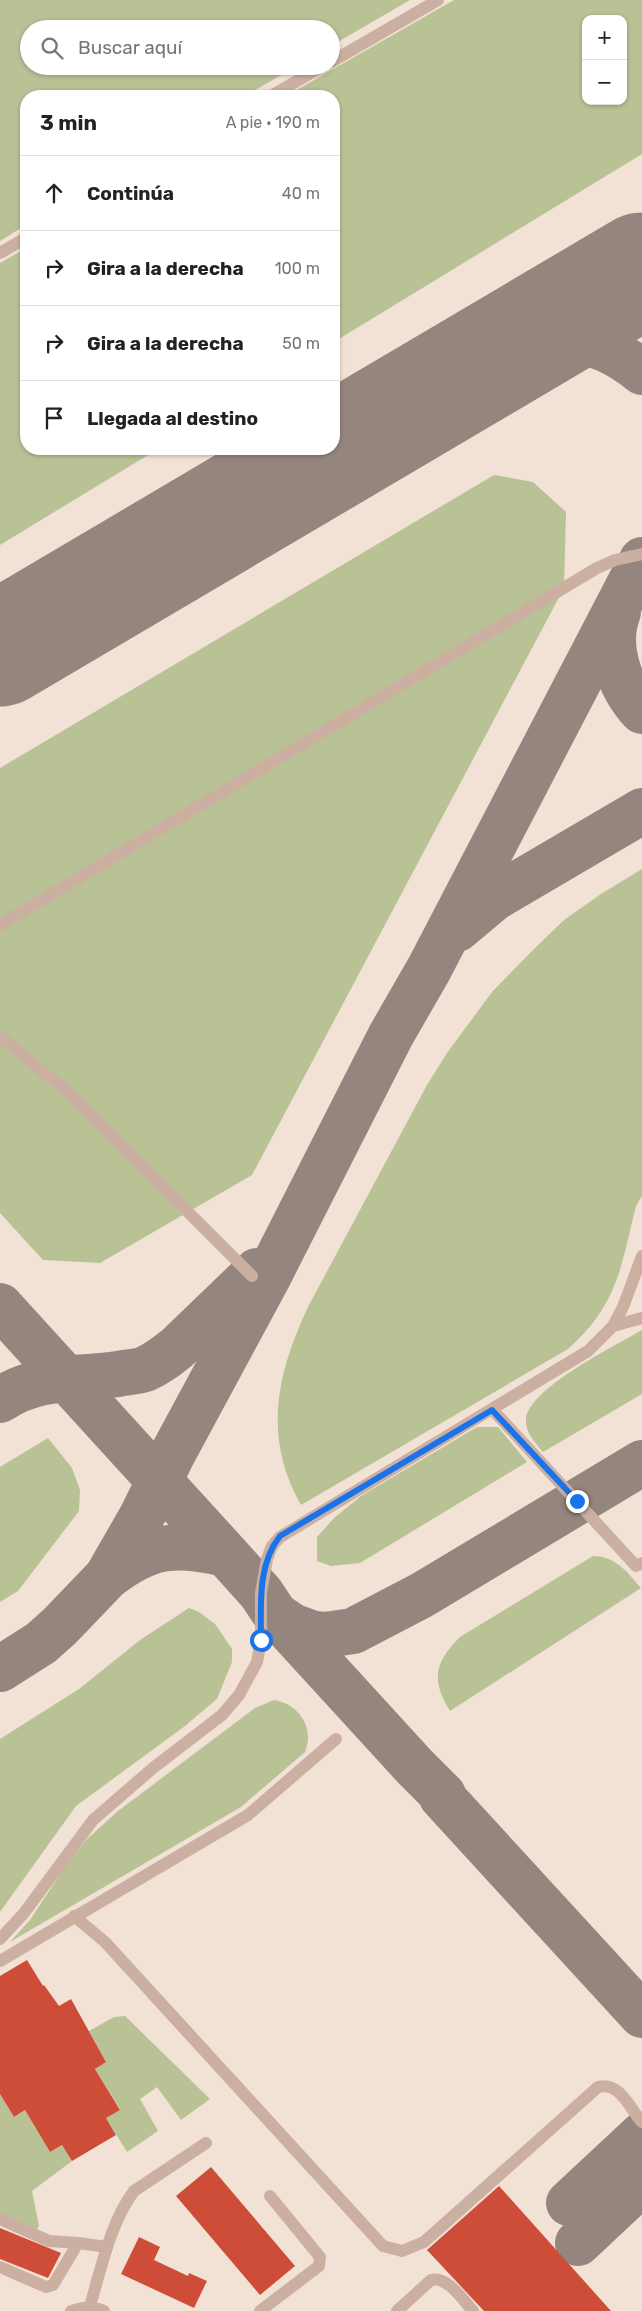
<!DOCTYPE html>
<html lang="es">
<meta charset="utf-8">
<style>
body{margin:0;font-family:Rubik,sans-serif;background:#f6f6f6;color:#222}
.controls{position:absolute;right:15px;top:15px;display:grid;overflow:hidden;border-radius:10px;box-shadow:0 1px 4px #0004}
.controls button{width:45px;height:45px;display:grid;place-items:center;padding:0;border:0;border-bottom:1px solid #e0e0e0;background:#fff;color:#222;font:25px sans-serif}
.stop{position:absolute;width:15px;height:15px;margin:-11px;border:4px solid #1a73e8;border-radius:50%;background:#fff}
.stop.end{background:#1a73e8;border-color:#fff;box-shadow:0 1px 5px #0008}
.list{margin:0;padding:0;list-style:none}
h2{display:flex;justify-content:space-between;align-items:center;height:65px;margin:0;padding:0 20px;font-size:21px}
h2 small{font-size:16px;font-weight:400;color:#767676}
.list li{display:grid;grid-template-columns:32px 1fr auto;gap:15px;align-items:center;box-sizing:border-box;height:75px;padding:0 20px;border-top:1px solid #e0e0e0}
.list b{display:block;font-size:19px;white-space:nowrap}
.list em{font-size:16px;font-style:normal;color:#767676}
.icon{flex:none;width:28px;height:28px;fill:none;stroke:currentColor;stroke-width:2;stroke-linecap:round;stroke-linejoin:round}
.map{position:relative;flex:none;width:642px;height:2311px;overflow:hidden}
.search{position:absolute;background:#fff;box-shadow:0 1px 4px #0004;left:20px;top:20px;width:320px;height:55px;display:flex;align-items:center;gap:12px;box-sizing:border-box;padding:0 18px;border-radius:28px;color:#767676;font-size:19px}
.panel{position:absolute;background:#fff;box-shadow:0 1px 4px #0004;left:20px;top:90px;width:320px;height:365px;border-radius:20px}
.map>svg:first-child{display:block}
.green{fill:#b8c295;fill-rule:evenodd}
.lines{fill:none;stroke-linecap:round;stroke-linejoin:round}
.taxiway{stroke:#94857e;stroke-width:46}
.runway{stroke:#94857e;stroke-width:115}
.building{fill:#ce4d38}
.minor{stroke:#cbb0a2;stroke-width:12}
.route{stroke:#1a73e8;stroke-width:6}
</style>
<div class="map">
<svg width="642" height="2311" viewBox="0 0 642 2311">
<rect width="100%" height="100%" fill="#f2e2d6"/>
<path class="green" d="M0,0H410L331,46V29H29V66H297L245,96H26V225L0,241Z
M454,0H642V154L334,342V96H286ZM586,19H623V101H586Z
M26,248V449H158L0,545V263Z
M494,475L533,482L566,512L564,588L252,1175L100,1263L43,1260L0,1213V768Z
M642,869V1196L636,1206C621,1266 618,1305 568,1349L301,1505C262,1437 277,1372 309,1305L427,1085L447,1053L492,992L531,952L564,920L601,894Z
M642,1330V1394L543,1452C535,1442 525,1433 526,1419C529,1388 615,1346 642,1330Z
M477,1427H498L527,1462L360,1563L331,1566L317,1561V1537L334,1518L361,1496Z
M48,1438L72,1468L80,1490L79,1511L18,1591L0,1602V1467Z
M593,1556C616,1556 628,1573 641,1588L450,1711C431,1680 434,1663 460,1637Z
M189,1608L199,1612L215,1624L232,1649V1662L217,1699L185,1726L76,1806L0,1912V1739L79,1689L140,1640Z
M274,1700C299,1704 315,1728 305,1752L241,1807L10,1942L30,1920L66,1865L87,1839L118,1811L255,1708Z
M125,2016L210,2099L181,2120L157,2087L140,2099L158,2131L127,2152L106,2118L120,2109L95,2069L106,2062L89,2031L114,2017Z
M0,2094L14,2117L25,2110L50,2152L62,2145L72,2161L32,2191L39,2226L37,2229L0,2215Z"/>
<g class="lines">
<path class="taxiway" d="M488,361C546,334 590,329 642,372
M618,612C605,646 619,686 642,711
M457,929L494,898L642,811
M0,1306L226,1554L261,1593L275,1614L415,1767L443,1795L442,1797L642,2015
M0,1400C37,1375 76,1380 118,1374C127,1372 137,1372 145,1369C157,1364 167,1356 177,1348L257,1271
M107,1577C150,1544 175,1542 226,1554
M277,1616L292,1626L314,1634L326,1635L353,1631L422,1595L642,1463
M0,1669L41,1643L60,1626L107,1577L142,1516L172,1455L268,1277L391,1035L429,969L642,560
M569,2203L642,2135
M578,2243L642,2183"/>
<path class="runway" d="M0,649L642,270"/>
</g>
<path class="building" d="M27,1960L43,1986L44,1985L59,2006L71,1999L106,2062L95,2069L120,2110L106,2118L116,2135L72,2161L62,2145L50,2152L25,2110L14,2117L0,2094V1976Z
M211,2167L295,2266L260,2295L176,2196Z
M499,2186L611,2311H484L427,2250Z
M0,2228L61,2253L48,2278L0,2259Z
M139,2237L160,2247L154,2260L188,2276L189,2273L207,2281L194,2308L121,2274Z"/>
<g class="lines">
<path class="minor" d="M331,62L438,0
M271,96L323,66
M0,253L26,238
M0,925L597,568L615,560L642,554
M0,1037L67,1091L252,1276
M613,1326L642,1318
M492,1409L636,1566L642,1563
M74,1916L105,1942L383,2246L402,2251L424,2242L598,2087C620,2081 630,2109 642,2122
M0,1939L24,1913L93,1820L153,1768L222,1715L239,1695L257,1662L261,1640V1593L267,1559L272,1546L280,1537L588,1351L613,1326L623,1307L642,1256
M0,1961L248,1815L336,1739
M0,2219L49,2241L78,2243
M0,2267L46,2287L53,2285L78,2243L107,2247
M90,2306C101,2269 111,2221 134,2191L206,2143
M71,2311L90,2306L104,2311
M260,2311L319,2266L320,2257L270,2196
M397,2311L431,2280C448,2276 463,2300 473,2311"/>
</g>
<g class="lines">
<path class="route" d="M261,1640C261,1606 257,1565 280,1536L492,1410L577,1501"/>
</g>
</svg>
<div class="controls">
<button>+</button>
<button>−</button>
</div>
<div class="stop" style="left:261px;top:1640px"></div>
<div class="stop end" style="left:577px;top:1501px"></div>
<div class="search"><svg class="icon" aria-label="search" viewBox="0 0 24 24"><circle cx="10" cy="10" r="6"/><path d="M15 15l6 6"/></svg>Buscar aquí</div>
<section class="panel">
<h2>3 min<small>A pie · 190 m</small></h2>
<ul class="list">
<li><svg class="icon" aria-label="ahead" viewBox="0 0 24 24"><path d="M12 20V5M6 11l6-6 6 6"/></svg><div><b>Continúa</b></div><em>40 m</em></li>
<li><svg class="icon" aria-label="right" viewBox="0 0 24 24"><path d="M7 20v-9h11M14 6l5 5-5 5"/></svg><div><b>Gira a la derecha</b></div><em>100 m</em></li>
<li><svg class="icon" aria-label="right" viewBox="0 0 24 24"><path d="M7 20v-9h11M14 6l5 5-5 5"/></svg><div><b>Gira a la derecha</b></div><em>50 m</em></li>
<li><svg class="icon" aria-label="arrive" viewBox="0 0 24 24"><path d="M6 21V4h12l-3 4 3 4H6"/></svg><div><b>Llegada al destino</b></div></li>
</ul>
</section>
</div>
